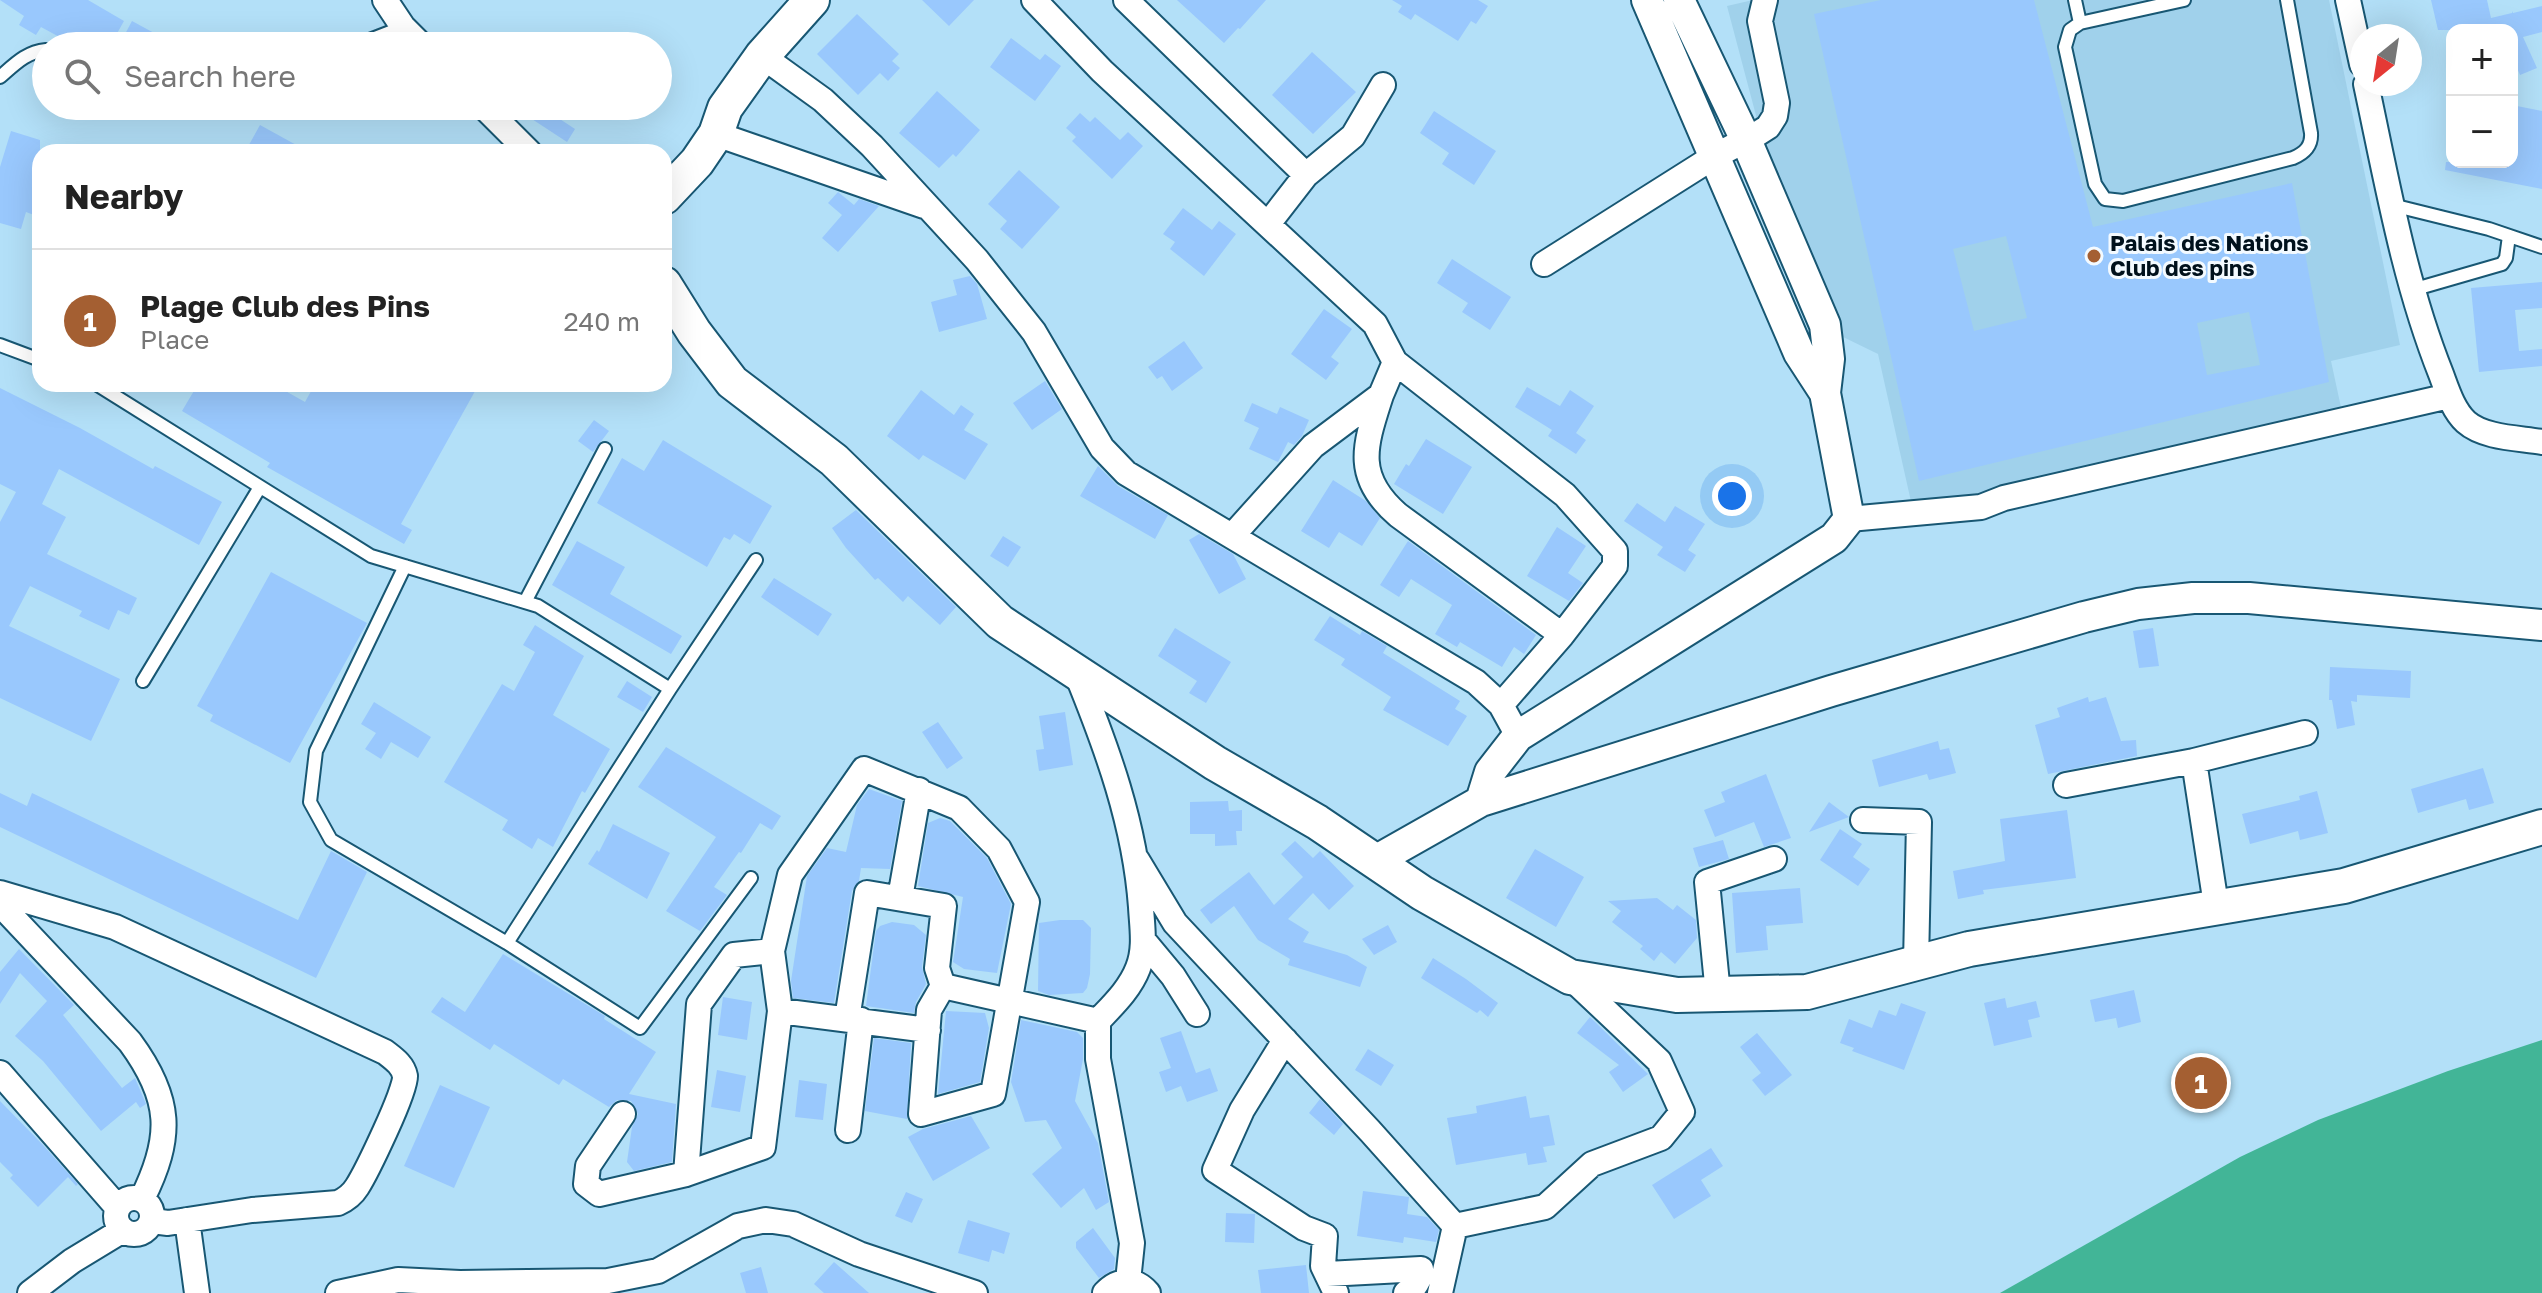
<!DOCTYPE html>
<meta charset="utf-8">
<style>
body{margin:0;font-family:"Golos Text",sans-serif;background:#f2f2f2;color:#222}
.controls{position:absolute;right:24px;top:24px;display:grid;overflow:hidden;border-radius:16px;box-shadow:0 8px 32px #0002}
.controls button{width:72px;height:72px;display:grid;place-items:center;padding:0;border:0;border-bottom:2px solid #e0e0e0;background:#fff;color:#222;font:40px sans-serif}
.compass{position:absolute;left:2350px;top:24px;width:72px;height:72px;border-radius:50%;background:#fff;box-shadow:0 8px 32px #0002;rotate:210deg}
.you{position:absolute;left:1732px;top:496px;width:28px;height:28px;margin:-20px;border:6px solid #fff;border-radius:50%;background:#1a73e8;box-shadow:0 0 0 12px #1a73e833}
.badge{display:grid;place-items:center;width:52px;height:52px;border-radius:50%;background:#a45f32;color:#fff;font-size:26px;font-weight:700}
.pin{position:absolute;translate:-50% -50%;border:4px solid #fff;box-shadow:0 2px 8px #0006}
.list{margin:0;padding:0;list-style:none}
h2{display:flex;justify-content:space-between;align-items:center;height:104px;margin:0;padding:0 32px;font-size:34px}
h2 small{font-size:26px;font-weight:400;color:#767676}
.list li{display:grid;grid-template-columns:52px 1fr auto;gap:24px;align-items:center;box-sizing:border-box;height:144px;padding:0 32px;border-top:2px solid #e0e0e0}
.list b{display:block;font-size:30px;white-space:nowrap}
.list p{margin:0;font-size:26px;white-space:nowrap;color:#767676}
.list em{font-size:26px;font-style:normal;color:#767676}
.icon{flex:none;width:44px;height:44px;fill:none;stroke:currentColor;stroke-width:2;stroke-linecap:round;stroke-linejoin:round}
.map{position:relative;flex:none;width:2542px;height:1293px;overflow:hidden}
.search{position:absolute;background:#fff;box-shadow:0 8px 32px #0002;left:32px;top:32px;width:640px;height:88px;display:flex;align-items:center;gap:20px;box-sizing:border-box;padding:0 28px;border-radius:44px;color:#767676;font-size:30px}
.panel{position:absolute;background:#fff;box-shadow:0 8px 32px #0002;left:32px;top:144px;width:640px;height:248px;border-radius:24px}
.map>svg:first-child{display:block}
.built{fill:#a0d1eb}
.water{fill:#42b597}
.building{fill:#99c8fd;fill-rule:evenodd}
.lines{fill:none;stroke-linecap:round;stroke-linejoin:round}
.service-casing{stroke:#185773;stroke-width:16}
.minor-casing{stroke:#185773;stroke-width:28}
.tertiary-casing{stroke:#185773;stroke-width:34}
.secondary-casing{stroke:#185773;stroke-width:38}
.service{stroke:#fff;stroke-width:12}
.minor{stroke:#fff;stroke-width:24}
.tertiary{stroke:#fff;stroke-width:30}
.secondary{stroke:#fff;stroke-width:34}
.poi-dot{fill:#a45f32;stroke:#f3faff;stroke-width:3}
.labels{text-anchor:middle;stroke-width:6;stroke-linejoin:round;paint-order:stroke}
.poi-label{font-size:22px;font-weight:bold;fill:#00111c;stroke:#f3faff;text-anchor:start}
</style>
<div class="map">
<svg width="2542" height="1293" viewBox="0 0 2542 1293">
<rect width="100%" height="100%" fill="#b3e0f8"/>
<path class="built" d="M1753,0H2329L2400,345L2331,361L2342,412L1914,515L1878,354L1839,335L1772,176L1727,6Z"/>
<path class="water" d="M2542,1040V1293H2000L2240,1157L2318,1120L2448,1071Z"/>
<path class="building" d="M0,0H88L124,21L110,46H76L41,27L36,35L19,25L24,16Z
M922,0H974L949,26Z
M1177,0H1266L1240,29L1238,28L1224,43Z
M1392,0H1478L1488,6L1476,24L1471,21L1458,41L1415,14L1411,20L1398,12L1402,6Z
M1881,0H2034L2093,227L2292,183L2329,382L1919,481L1814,14ZM2006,236L2027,318L1974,331L1953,249ZM2249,312L2260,365L2207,375L2197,323Z
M2431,0H2487L2491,18L2512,13V11L2513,13L2542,6V32L2523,37L2537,68L2520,75L2512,56V30H2438Z
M857,14L899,54L892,61L900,68L888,81L880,73L858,95L817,54Z
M132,21L178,46H143L124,36Z
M1011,38L1040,60L1045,54L1061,66L1035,101L990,67Z
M1312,52L1356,92L1313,134L1272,95Z
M937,91L980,130L956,157L953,154L939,168L899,133Z
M2512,105L2542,111V189L2445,170L2446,162H2512Z
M512,106H540L575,129L567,142Z
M1434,111L1496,151L1474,185L1442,164L1449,153L1420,133Z
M1080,113L1090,122L1095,117L1120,140L1128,132L1143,146L1112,179L1072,141L1076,137L1066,128Z
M260,125L309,152H245Z
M11,131L40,140V167L32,193L39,195L34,215L26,212L21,229L0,223V167Z
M1019,170L1060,207L1022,249L1000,229L1007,221L988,204Z
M838,192L854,205L859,199L879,206L838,252L822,238L842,215L828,203Z
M1183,208L1212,230L1219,221L1236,234L1204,276L1170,249L1175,242L1163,234Z
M1452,259L1511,297L1490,330L1462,312L1468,303L1437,283Z
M970,276L977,284L987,319L939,332L931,302L957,295L953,280Z
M2542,282V308L2515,310L2519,351L2542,349V366L2479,372L2471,288Z
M1324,309L1352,329L1331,357L1339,363L1326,380L1291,354Z
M1184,341L1203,368L1172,391L1162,376L1157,379L1148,367Z
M1045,381L1062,409L1032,430L1013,403Z
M198,384H273L305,402L315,384H479L401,524L412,530L404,544L267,467L270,463L182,411Z
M1527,387L1560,406L1570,390L1594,406L1576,433L1586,440L1576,454L1548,436L1552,430L1515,407Z
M0,388L80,428L153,469L155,466L222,502L199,545L59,469L42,504L66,517L47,554L137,598L129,615L118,610L109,630L79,616L82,611L30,586L9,626L120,679L91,741L0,698V522L16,492L0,484Z
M921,390L954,415L961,405L974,414L964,430L988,444L965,480L923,455L919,460L887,436Z
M1252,403L1277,414L1280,407L1309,420L1302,436L1294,445L1288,442L1278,462L1249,449L1259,428L1244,421Z
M594,420L609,431L593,452L578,441Z
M1426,439L1472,467L1443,514L1394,484L1406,464L1409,466Z
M663,440L772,506L750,544L734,534L730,540L724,537L707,567L597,503L622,458L644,471Z
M1098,466L1118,486L1168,515L1155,539L1080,496Z
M1333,480L1366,501L1380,518L1362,546L1339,532L1329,548L1301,531Z
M1637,503L1665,522L1675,506L1705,524L1688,550L1696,555L1685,572L1657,555L1663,547L1624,521Z
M856,510L956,607L940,625L908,596L903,602L878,578L875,580L846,548L832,528Z
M1557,527L1586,546L1568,573L1583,583L1569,601L1527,576Z
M1199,534L1233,554L1246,579L1219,594L1189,540Z
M1003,536L1021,547L1008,567L990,556Z
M577,541L625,567L610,594L682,636L671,654L552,585Z
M1408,541L1536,635L1524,654L1514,647L1502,667L1460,642L1457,647L1435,634L1452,605L1411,579L1399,597L1380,585Z
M271,572L367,623L290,763L210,721L213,715L197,706Z
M774,578L832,614L818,636L761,597Z
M1330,616L1360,635L1362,631L1387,646L1383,653L1460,701L1455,709L1467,716L1448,746L1383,710L1391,697L1341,665L1345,659L1314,640Z
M535,625L584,656L553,715L610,749L585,793L582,791L553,847L538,838L532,849L502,830L508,820L444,782L502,684L514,691L535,652L523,645Z
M1175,628L1231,662L1206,703L1189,693L1197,681L1158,656Z
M2153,628L2159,666L2139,668L2133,631Z
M2330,667L2411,671L2410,698L2357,695V702L2351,701L2355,725L2337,729L2332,700H2329Z
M627,681L652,697L643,712L617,697Z
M2088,697L2089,702L2106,697L2121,741L2136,740L2137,756L2048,774L2035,725L2060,717L2057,708Z
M374,702L431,737L418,758L391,742L381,759L365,749L376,733L361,724Z
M1065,712L1073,765L1039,771L1036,750L1044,749L1039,716Z
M938,722L963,758L947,769L922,732Z
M1938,741L1940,750L1949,748L1956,773L1929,780L1927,774L1879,787L1872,760Z
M666,747L781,816L772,830L760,823L741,853L739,852L714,887L727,895L700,931L666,911L716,837L638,787Z
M2483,768L2494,803L2469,810L2466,799L2418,813L2411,789Z
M1766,774L1791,838L1764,847L1754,822L1715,837L1704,810L1725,802L1721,792Z
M869,789L902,801L890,869L861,868L859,881L852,891L834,1003L793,998L791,981L807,876L827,848L846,852L857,805Z
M2317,791L2328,833L2300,840L2298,831L2250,844L2242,814L2300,800L2299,796Z
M0,793L27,806L32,793L298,920L331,851L367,872L316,978L0,827Z
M1228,801L1229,811L1242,810V831H1236L1237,845L1215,846V834H1190V802Z
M1829,802L1849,817L1809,832Z
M2067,810L2076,878L1983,890L1984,894L1958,899L1953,871L2005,861L2000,819Z
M940,818L950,821L987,858L1011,904L997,973L964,969L953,962L963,897L918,886L928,823Z
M613,824L670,853L647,899L588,864L597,850L599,852Z
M1840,829L1862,844L1853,857L1870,869L1858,886L1820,860Z
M1723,840L1729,859L1699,867L1693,848Z
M1295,841L1313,858L1320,851L1354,886L1329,910L1313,893L1288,919L1309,932L1303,942L1347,955L1367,967L1360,987L1288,965L1290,959L1258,940L1234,906L1211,924L1200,910L1249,872L1274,905L1303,877L1281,854Z
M1535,849L1584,877L1556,927L1506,898Z
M1800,888L1803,923L1766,926L1768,950L1736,953L1732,893Z
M1657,898L1673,910L1677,905L1696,920L1697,938L1675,964L1661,952L1654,961L1640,949L1643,946L1612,922L1621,911L1608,901Z
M1060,920H1083L1091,928L1090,974L1087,988L1083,993L1049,995L1038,991L1039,923Z
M892,922L914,925L926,935L922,967L926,984L916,1002L914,1013L866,1006L876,931L880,926Z
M1388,925L1397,942L1374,955L1362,939Z
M19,949L74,1005L63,1015L122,1088L135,1078L146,1104L140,1108L136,1102L101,1131L43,1061L15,1036L47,1001L20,973L0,1004V972Z
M503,954L605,1016L604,1019L656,1052L629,1094L676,1104L672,1162L634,1171L627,1162L632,1127L638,1114L631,1101L617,1100L609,1107L563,1079L559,1085L494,1044L490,1050L431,1012L442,997L465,1012Z
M1433,958L1466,979L1498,1003L1488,1017L1480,1010L1477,1013L1421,978Z
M2134,990L2141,1022L2118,1028L2116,1018L2095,1022L2090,1000Z
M723,997L752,1002L747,1040L718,1035Z
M2005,998L2007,1008L2036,1001L2040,1017L2028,1020L2032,1037L1994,1046L1984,1003Z
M1901,1003L1926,1012L1904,1070L1852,1051L1854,1048L1840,1043L1849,1019L1872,1028L1879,1010L1896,1016Z
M946,1011L985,1013L989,1028L980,1082L938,1094Z
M1590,1017L1648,1074L1623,1092L1609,1072L1619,1065L1577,1033Z
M1021,1020L1077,1032L1083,1038V1059L1075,1101L1098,1143L1109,1202L1096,1210L1084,1188L1061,1208L1032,1174L1062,1148L1046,1120L1025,1122L1011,1082Z
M1181,1031L1196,1073L1210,1068L1218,1091L1187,1102L1181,1086L1166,1092L1159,1072L1171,1068L1160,1038Z
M1757,1033L1792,1075L1765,1096L1752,1080L1761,1073L1740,1047Z
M874,1038L911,1043L907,1119L865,1111Z
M1368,1049L1394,1065L1381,1086L1355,1070Z
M717,1070L746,1076L740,1112L711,1107Z
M799,1080L827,1084L823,1120L795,1117Z
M440,1085L490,1107L454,1188L404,1166Z
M1526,1096L1530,1118L1549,1115L1555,1145L1543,1147L1547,1162L1528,1165L1526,1153L1456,1165L1447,1118L1477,1113L1476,1106Z
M1320,1099L1343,1124L1334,1135L1309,1113Z
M0,1101L43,1145L78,1184L76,1186L68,1177L38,1207L10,1178L13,1175L0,1162Z
M971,1116L990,1148L933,1181L908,1137L923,1129Z
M1711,1148L1723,1166L1701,1180L1711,1196L1674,1219L1652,1185Z
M1363,1191L1409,1197L1407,1214L1427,1217L1439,1230L1436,1242L1404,1237L1403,1243L1357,1236Z
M906,1192L923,1199L912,1223L895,1216Z
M1226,1213L1255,1214L1254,1243L1225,1242Z
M968,1220L1010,1233L1004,1254L992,1250L989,1262L958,1253Z
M1093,1228L1115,1258L1114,1269L1099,1278L1076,1248V1242Z
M834,1262L869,1293H824L814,1284Z
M1306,1265L1309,1293H1261L1258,1270Z
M761,1267L768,1293H746L740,1273Z"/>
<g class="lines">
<g class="service-casing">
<path id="service" d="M2075,0L2080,23
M2184,0L2080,23L2070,30L2065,47L2095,184L2105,199L2123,201L2293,158C2305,153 2312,146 2311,133L2287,0
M354,46L403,27
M0,77C15,64 26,52 46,50
M2392,205L2489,229L2542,247
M2412,290L2502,264L2506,258L2509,236
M0,345L40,360
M96,384L371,556L538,606L670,689
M405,566L316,751L310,802L331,840L507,943L640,1028L751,878
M525,602L605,449
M143,681L260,487
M507,943L670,689L756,560"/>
</g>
<g class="minor-casing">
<path id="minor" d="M385,0L403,27L422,46
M1034,0L1102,71L1375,324L1395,362L1381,395L1313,446L1233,535
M1126,0L1306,175
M2348,0L2362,64
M762,56L823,100L872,146L977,260L1034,332L1102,448L1126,473L1476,682L1501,705L1518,736
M2366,84C2387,182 2404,281 2441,374C2447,390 2453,410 2466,422C2484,438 2519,438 2542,442
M483,106L529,152
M716,134L924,206
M1268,224L1306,175L1353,136L1383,85
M1544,264L1715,156L1757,134L1768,127L1775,116L1777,103L1760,21L1765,0
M1395,362L1565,495L1615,551V566L1562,635L1501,705
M1381,395C1365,445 1353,476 1398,515L1562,635
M1849,519L1981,507L2004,498L2449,396
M1076,672C1107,748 1135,824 1141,907C1142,927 1146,948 1138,968C1130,989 1113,1005 1098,1021V1059L1132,1243L1128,1281
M2194,761L2305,733
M2066,785L2194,761L2216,905
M1863,820L1919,822L1916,963
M1137,860L1175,923L1370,1131L1455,1226L1545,1207L1592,1164L1661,1138L1682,1112L1659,1061L1570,977
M0,893L115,927L385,1052C394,1059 403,1065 405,1076C407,1089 366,1173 357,1187C352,1195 347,1199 338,1203L252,1210L168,1223L152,1221
M900,898L919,790
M0,904L130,1042C172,1099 173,1137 142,1199
M1143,940L1173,976L1197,1014
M943,986L1098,1021
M1718,994L1707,882L1774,859
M780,1011L928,1030
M1285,1040L1242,1110L1215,1170L1304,1228L1325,1236L1323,1266L1336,1293
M0,1073L118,1208
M623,1114L588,1166L586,1184L599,1194L686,1174L763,1147L780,1011L772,951L790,875L864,769L959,808L999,849L1027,902L993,1094L921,1114L929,1010L943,986L937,968L944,906L867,893L847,1019
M848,1130L861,1020
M686,1174L699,1004L734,955L772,951
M116 1216a18 18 0 1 1 36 0a18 18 0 1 1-36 0Z
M187,1220L197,1293
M1327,1274L1421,1269C1421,1278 1414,1290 1406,1293
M30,1293L72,1261L123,1230
M338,1293L398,1280L460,1283L608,1281L658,1271L738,1226L766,1220L793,1224L859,1254L975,1293
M1105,1293C1118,1279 1135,1278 1148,1293
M1440,1293L1455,1226"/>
</g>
<g class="tertiary-casing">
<path id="tertiary" d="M1647,0L1799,353L1825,393
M1481,801L1490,772L1518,736L1834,538L1849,519L1825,393L1829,359L1825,325L1746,140L1679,0
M1375,861L1481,801L1831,691L2084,617L2138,604L2193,598H2249L2542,625"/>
</g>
<g class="secondary-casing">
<path id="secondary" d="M664,197L697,162L716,134L725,108L762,56L812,0
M664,284L694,332L732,382L834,460L1000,622L1215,763L1317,822L1422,893L1570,977L1677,995L1807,992L1969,949L2344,886L2542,827"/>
</g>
<use href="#service" class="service"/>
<use href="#minor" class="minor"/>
<use href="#tertiary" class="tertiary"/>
<use href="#secondary" class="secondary"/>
</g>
<circle class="poi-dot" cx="2094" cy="256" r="8"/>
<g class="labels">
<g class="poi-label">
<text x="2110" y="251">Palais des Nations<tspan x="2110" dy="25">Club des pins</tspan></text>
</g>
</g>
</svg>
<div class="controls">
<button>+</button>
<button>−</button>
</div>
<svg class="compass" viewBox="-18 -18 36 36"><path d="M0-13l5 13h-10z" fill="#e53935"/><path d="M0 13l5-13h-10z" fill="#767676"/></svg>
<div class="you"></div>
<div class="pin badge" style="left:2201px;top:1083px">1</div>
<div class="search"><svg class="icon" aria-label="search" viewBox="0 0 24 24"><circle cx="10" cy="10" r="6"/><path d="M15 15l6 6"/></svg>Search here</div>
<section class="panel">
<h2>Nearby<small></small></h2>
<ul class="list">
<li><span class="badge">1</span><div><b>Plage Club des Pins</b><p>Place</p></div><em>240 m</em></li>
</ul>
</section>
</div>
